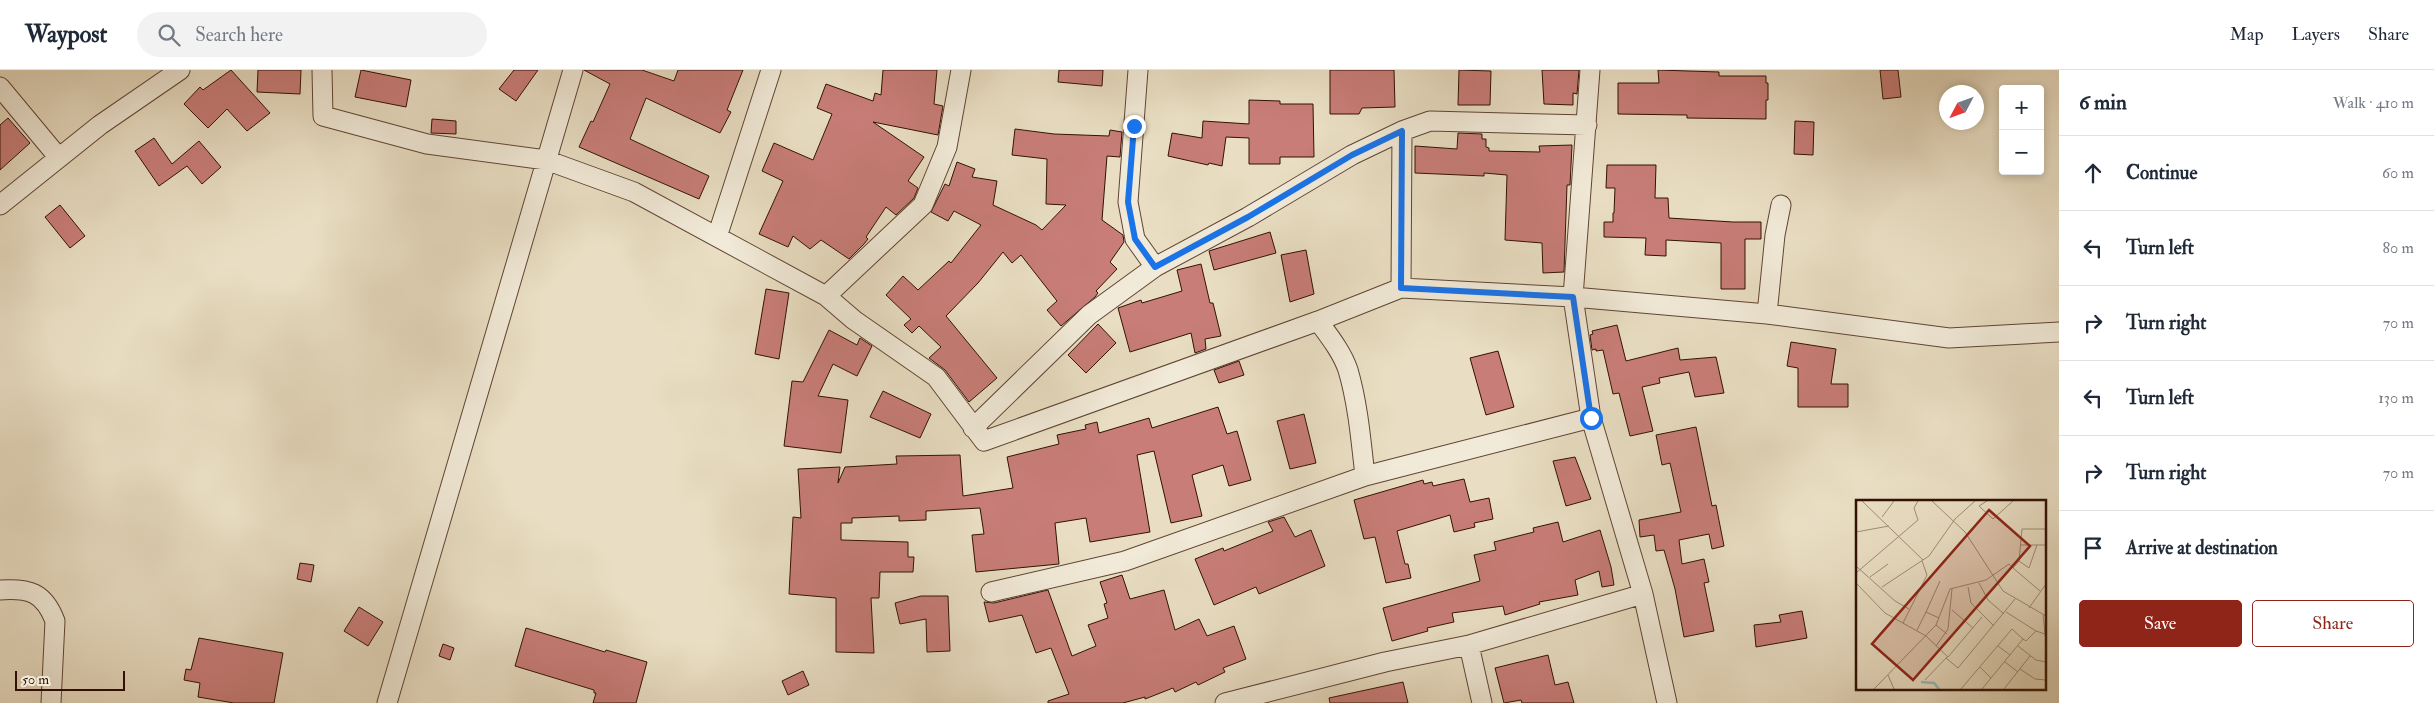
<!DOCTYPE html>
<meta charset="utf-8">
<style>
body{margin:0;font-family:"IM FELL Double Pica",serif;background:#f2f2f3;color:#1f2937}
.controls{position:absolute;right:15px;top:15px;display:grid;overflow:hidden;border-radius:5px;box-shadow:0 2px 8px #0003}
.controls button{width:45px;height:45px;display:grid;place-items:center;padding:0;border:0;border-bottom:1px solid #e0e1e3;background:#fff;color:#1f2937;font:25px sans-serif}
.compass{position:absolute;left:1939px;top:15px;width:45px;height:45px;border-radius:50%;background:#fff;box-shadow:0 2px 8px #0003;rotate:229deg}
.scale{position:absolute;left:15px;bottom:12px;width:110px;box-sizing:border-box;padding-left:5px;border:2px solid #321104;border-top:0;font-size:14px;line-height:18px;white-space:nowrap;color:#321104;-webkit-text-stroke:4px #f1ead8;paint-order:stroke}
.stop{position:absolute;width:15px;height:15px;margin:-11px;border:4px solid #1a73e8;border-radius:50%;background:#fff}
.stop.end{background:#1a73e8;border-color:#fff;box-shadow:0 1px 5px #0008}
.list{margin:0;padding:0;list-style:none}
h2{display:flex;justify-content:space-between;align-items:center;height:65px;margin:0;padding:0 20px;font-size:21px}
h2 small{font-size:16px;font-weight:400;color:#747a83}
.list li{display:grid;grid-template-columns:32px 1fr auto;gap:15px;align-items:center;box-sizing:border-box;height:75px;padding:0 20px;border-top:1px solid #e0e1e3}
.list b{display:block;font-size:19px;white-space:nowrap}
.list em{font-size:16px;font-style:normal;color:#747a83}
.actions{display:flex;gap:10px;padding:15px 20px}
.actions a{flex:1;padding:11px 0;border:1px solid #8f2418;border-radius:5px;text-align:center;font-size:18px;color:#8f2418}
.actions .main{background:#8f2418;color:#fff}
.icon{flex:none;width:28px;height:28px;fill:none;stroke:currentColor;stroke-width:2;stroke-linecap:round;stroke-linejoin:round}
.map{position:relative;flex:none;width:2059px;height:633px;overflow:hidden}
header{display:flex;align-items:center;gap:30px;box-sizing:border-box;height:70px;padding:0 25px;background:#fff;border-bottom:1px solid #e0e1e3}
header strong{font-size:24px}
nav{display:flex;gap:28px;margin-inline-start:auto;font-size:18px}
.search{width:350px;height:45px;background:#f2f2f3;display:flex;align-items:center;gap:12px;box-sizing:border-box;padding:0 18px;border-radius:28px;color:#747a83;font-size:19px}
main{display:flex}
aside{flex:1;background:#fff}
.map>svg:first-child{display:block}
.building{fill:#c87d78;stroke:#321104}
.lines{fill:none;stroke-linecap:round;stroke-linejoin:round}
.minor-casing{stroke:#604434;stroke-width:21}
.minor{stroke:#f1ead8;stroke-width:19}
.route{stroke:#1a73e8;stroke-width:6}
.inset-river{fill:none;stroke:#98bbb8;stroke-width:2.5}
.inset-road{fill:none;stroke:#a08c77;stroke-width:1}
.view{fill:#8f2418;fill-opacity:0.15;stroke:#8f2418;stroke-width:2.5}
.inset-edge{fill:none;stroke:#321104;stroke-width:2.5}
</style>
<header>
<strong>Waypost</strong>
<div class="search"><svg class="icon" aria-label="search" viewBox="0 0 24 24"><circle cx="10" cy="10" r="6"/><path d="M15 15l6 6"/></svg>Search here</div>
<nav><a>Map</a><a>Layers</a><a>Share</a></nav>
</header>
<main>
<div class="map">
<svg width="2059" height="633" viewBox="0 0 2059 633">
<rect width="100%" height="100%" fill="#e9dec3"/>
<filter id="stains"><feTurbulence type="fractalNoise" baseFrequency=".004" numOctaves="4"/><feColorMatrix values="0 0 0 0 .2 0 0 0 0 .09 0 0 0 0 .02 0 0 0 .5 -.17"/></filter>
<radialGradient id="worn" r=".72"><stop offset=".6" stop-color="#630" stop-opacity="0"/><stop offset="1" stop-color="#630" stop-opacity=".3"/></radialGradient>
<path class="building" d="M231,0L270,43L247,61L227,39L208,58L184,34L200,17L203,20Z
M258,0H301L300,24L257,22Z
M361,0L411,10L406,37L355,27Z
M514,0H538L516,31L499,19Z
M584,0H642L674,11L678,0H743L727,40L731,42L720,63L646,28L630,69L709,106L699,129L579,77L591,51L593,52L610,14Z
M883,0H937L934,34L943,36L938,65L873,52L924,87L908,111L918,118L914,128L896,145L886,137L866,167L868,169L864,174L849,189L821,170L810,179L793,166L788,177L759,164L783,111L762,101L774,73L813,90L832,44L817,38L826,14L873,31L875,23L881,25Z
M1059,0H1103L1102,16L1058,12Z
M1330,0H1394L1395,37L1362,38L1359,44H1330Z
M1459,0L1491,1L1490,35H1458Z
M1542,0H1579L1577,24L1573,23V35L1544,34Z
M1658,0L1719,2V6H1766V13H1768V30H1766V49L1687,48V45L1618,44V13H1659Z
M1880,0H1898L1901,27L1883,29Z
M1249,30L1280,31V34H1313L1314,87H1280V94H1249V68L1226,67L1222,96L1209,93L1208,95L1168,86L1172,63L1202,68L1203,51L1249,54Z
M8,48L30,73L0,100V55Z
M432,49L456,51V64L431,63Z
M1795,51L1814,52L1813,85L1794,84Z
M1015,59L1054,64L1109,66L1110,60L1122,62L1120,87L1107,86L1102,150L1123,165L1124,172L1110,192L1117,199L1096,221L1098,223L1095,227L1061,256L1047,240L1057,231L1021,185L1012,193L1003,182L978,213L946,246L997,308L969,332L945,300L929,288L941,277L919,256L912,263L904,255L911,249L886,225L903,206L918,220L949,191L951,193L981,155L954,141L948,151L931,142L945,114L949,116L957,92L975,99L972,107L997,111L993,135L1036,155L1042,160L1066,135L1046,134L1047,89L1012,85Z
M1458,63L1482,64V69H1486V77L1489,78V81L1540,82L1539,76L1572,75L1570,115H1567L1564,202L1543,203L1542,173L1505,170L1507,105L1484,103V106L1415,103V76L1457,79Z
M154,68L172,94L199,71L221,97L202,114L187,96L159,116L135,81Z
M1607,95H1656L1655,128H1668L1669,148L1733,152H1761V169H1745V219H1721V173L1666,170V186L1645,185L1646,168L1604,167V152H1613V143H1614L1615,118H1606Z
M60,135L85,166L70,178L45,147Z
M1270,162L1276,183L1214,200L1209,181Z
M1306,180L1314,224L1290,232L1281,185Z
M1201,194L1210,233H1213L1221,266L1205,269L1206,279L1195,283L1191,263L1130,282L1118,238L1141,230L1142,233L1182,221L1177,200Z
M766,219L789,223L779,289L755,284Z
M1098,254L1116,273L1086,303L1068,285Z
M1617,255L1626,291L1678,278L1680,290L1716,287L1724,323L1695,327L1689,302L1659,308L1660,313L1642,317L1653,361L1630,366L1619,323L1613,324L1603,280L1596,281V279L1592,280L1590,265L1593,264L1592,261Z
M829,260L857,275L860,268L872,276L857,306L833,294L818,326L848,330L841,383L784,376L792,311L803,312Z
M1791,272L1836,279L1831,314H1848V337H1798V298L1787,296Z
M1498,281L1514,337L1486,345L1470,288Z
M1239,291L1244,305L1219,313L1214,300Z
M883,321L931,344L920,368L870,347Z
M1218,337L1227,364L1237,361L1251,410L1229,416L1223,395L1192,405L1202,446L1171,453L1154,381L1137,385L1150,462L1090,472L1086,448L1055,453L1059,494L976,502L972,465L984,464L980,438L926,441V450L899,451V446L852,448V453H841V470L908,472V487H914L913,502H880L879,528H871L874,583L836,582V528L789,524L793,447L801,448L798,399L840,397L838,413L845,397L897,394L896,386L960,385L963,426L1013,418L1007,387L1059,374L1057,365L1086,359L1085,355L1097,352L1099,363L1149,348L1152,358Z
M1304,344L1316,393L1290,399L1277,351Z
M1696,357L1712,436L1716,435L1724,476L1712,479L1709,464L1679,470L1682,494L1704,489L1709,512L1704,513L1714,561L1684,567L1675,519L1664,480L1656,481L1654,465L1640,467L1639,450L1681,442L1670,393L1662,395L1656,365Z
M1575,387L1591,429L1566,436L1553,391Z
M1464,409L1470,432L1489,428L1493,449L1474,453L1475,457L1454,462L1450,445L1397,461L1405,494H1408L1411,508L1386,513L1375,467L1364,469L1354,430L1423,410L1424,414L1432,412L1433,416Z
M1284,447L1295,467L1311,460L1325,496L1259,524L1256,517L1214,535L1195,489L1223,478L1224,481L1273,461L1268,452Z
M1558,452L1563,472L1600,460L1611,497L1614,515L1602,517L1599,501L1575,510L1578,525L1539,532L1540,534L1505,545L1503,536L1452,543L1454,552L1427,558L1428,561L1392,571L1383,538L1480,511L1474,485L1496,480L1494,472L1534,462L1533,458Z
M300,493L314,495L311,512L297,509Z
M1122,505L1130,529L1164,520L1175,560L1199,549L1207,566L1234,556L1246,589L1223,598L1225,602L1198,615L1196,612L1175,622L1173,618L1145,629V627L1123,633H1048V631L1069,624L1051,578L1036,583L1022,545L989,552L984,532L994,533L1048,520L1072,586L1096,576L1088,555L1108,548L1104,534L1107,533L1100,512Z
M921,526H948L950,581L927,582L926,549L900,554L895,533Z
M359,537L383,552L368,576L344,561Z
M1802,541L1807,568L1756,577L1754,555L1781,552L1779,545Z
M526,558L605,582L606,580L647,592L636,633H593L596,623H594V620L515,596Z
M199,568L283,583L274,633H234L198,627L200,613L184,610L186,599L191,600Z
M443,574L454,578L450,590L439,586Z
M1548,585L1555,615L1568,612L1574,633H1522L1521,630L1504,633L1495,598Z
M803,601L809,615L788,625L782,611Z
M1403,612L1408,633H1330L1329,628Z"/>
<g class="lines">
<g class="minor-casing">
<path id="minor" d="M322,0L323,46L427,74L546,90L634,122L826,226L854,250L936,307L984,371L1318,251L1401,218
M1138,0L1128,132L1135,169L1155,197
M1590,0L1573,227L1591,348L1643,524L1667,633
M0,17L59,88
M1402,61L1401,218L1573,227L1767,244L1949,268L2059,262
M0,135L100,55L180,0
M717,167L771,0
M826,226L923,135L947,77L961,0
M1767,244L1775,165L1781,135
M973,358L1089,245L1155,197L1248,147L1352,85L1402,61L1430,51L1587,55
M1365,406L1591,348
M0,520C29,518 44,522 55,551L51,633
M991,522L1125,491L1365,406C1361,371 1358,334 1348,300C1342,282 1329,266 1318,251
M1469,575L1482,633
M387,633L573,0
M1225,633L1385,592L1469,575L1643,524"/>
</g>
<use href="#minor" class="minor"/>
</g>
<g class="lines">
<path class="route" d="M1134,56L1128,132L1135,169L1155,197L1248,147L1352,85L1402,61L1401,218L1573,227L1591,348"/>
</g>
<g transform="translate(1856 430)">
<rect width="190" height="190" fill="#e9dec3"/>
<path class="inset-river" d="M65,182L78,183L83,189"/>
<path class="inset-road" d="M6,1L67,60M76,1L109,32L147,91L190,116M131,1L123,6L137,19L157,1M26,17L38,1M0,32L33,26M165,45H190M163,61L173,68L181,45M0,66L39,101L53,109M157,68L184,91M0,73L62,20L58,8L62,1M14,77L32,64M0,83L29,113L70,136L92,157L126,117M123,83L132,100L148,114M26,87L73,56L99,19L119,1M112,87L115,103L138,126M173,108L190,84M96,110L117,128M150,112L180,131M187,115L190,142M83,118L70,112L84,81M47,123L71,75L66,61M80,125L94,89L130,80L153,64L157,68L163,61L166,29H190M61,130L70,112M80,146L92,129L96,89M142,146L154,155M162,146L180,160L190,162M90,158L102,168L159,99M149,162L162,172M124,167L135,178M164,169L179,179L190,180M32,175L38,189M69,180L91,157M18,189L80,125L91,134M105,189L156,129L167,139M126,189L167,139L170,141L180,131L189,134M148,189L174,156"/>
<path class="view" d="M133,10L174,46L57,180L16,144Z"/>
<rect width="190" height="190" class="inset-edge"/>
</g>
<rect width="100%" height="100%" filter="url(#stains)"/>
<rect width="100%" height="100%" fill="url(#worn)"/>
</svg>
<div class="controls">
<button>+</button>
<button>−</button>
</div>
<svg class="compass" viewBox="-18 -18 36 36"><path d="M0-13l5 13h-10z" fill="#e53935"/><path d="M0 13l5-13h-10z" fill="#747a83"/></svg>
<div class="scale">50 m</div>
<div class="stop" style="left:1591px;top:348px"></div>
<div class="stop end" style="left:1134px;top:56px"></div>
</div>
<aside>
<h2>6 min<small>Walk · 410 m</small></h2>
<ul class="list">
<li><svg class="icon" aria-label="ahead" viewBox="0 0 24 24"><path d="M12 20V5M6 11l6-6 6 6"/></svg><div><b>Continue</b></div><em>60 m</em></li>
<li><svg class="icon" aria-label="left" viewBox="0 0 24 24"><path d="M17 20v-9H6M10 6l-5 5 5 5"/></svg><div><b>Turn left</b></div><em>80 m</em></li>
<li><svg class="icon" aria-label="right" viewBox="0 0 24 24"><path d="M7 20v-9h11M14 6l5 5-5 5"/></svg><div><b>Turn right</b></div><em>70 m</em></li>
<li><svg class="icon" aria-label="left" viewBox="0 0 24 24"><path d="M17 20v-9H6M10 6l-5 5 5 5"/></svg><div><b>Turn left</b></div><em>130 m</em></li>
<li><svg class="icon" aria-label="right" viewBox="0 0 24 24"><path d="M7 20v-9h11M14 6l5 5-5 5"/></svg><div><b>Turn right</b></div><em>70 m</em></li>
<li><svg class="icon" aria-label="arrive" viewBox="0 0 24 24"><path d="M6 21V4h12l-3 4 3 4H6"/></svg><div><b>Arrive at destination</b></div></li>
</ul>
<div class="actions"><a class="main">Save</a><a>Share</a></div>
</aside>
</main>
